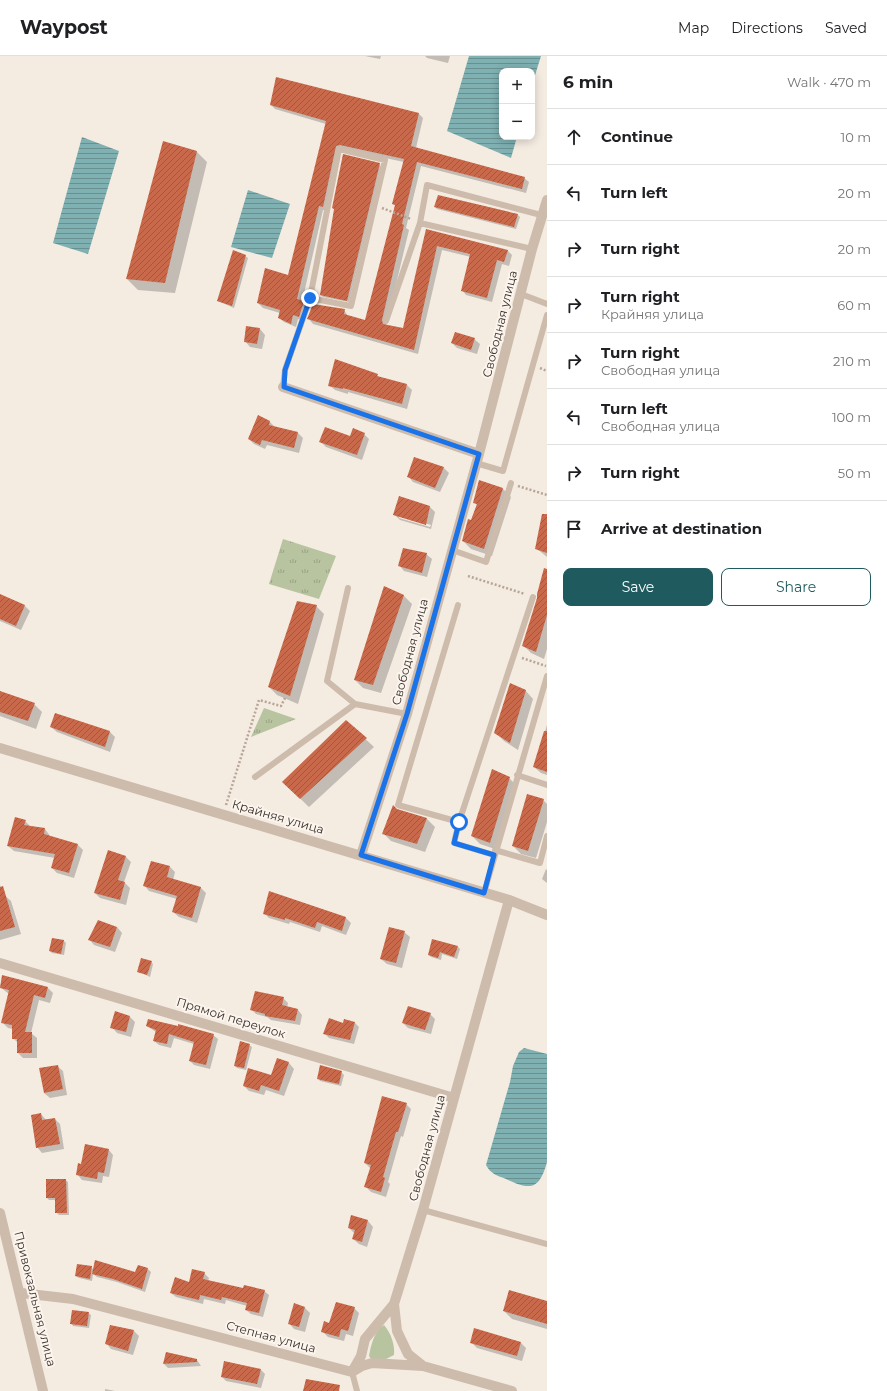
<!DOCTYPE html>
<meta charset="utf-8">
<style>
body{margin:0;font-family:Montserrat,sans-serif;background:#f6f6f6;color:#202124}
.controls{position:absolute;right:12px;top:12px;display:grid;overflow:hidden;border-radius:8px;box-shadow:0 2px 10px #0003}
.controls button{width:36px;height:36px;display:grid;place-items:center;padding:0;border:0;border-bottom:1px solid #e0e0e0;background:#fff;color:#202124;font:20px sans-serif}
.stop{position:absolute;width:12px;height:12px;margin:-9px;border:3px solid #1a73e8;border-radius:50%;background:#fff}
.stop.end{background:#1a73e8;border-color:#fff;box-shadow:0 1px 4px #0008}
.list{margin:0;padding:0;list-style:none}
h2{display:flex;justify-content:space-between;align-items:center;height:52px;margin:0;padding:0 16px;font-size:17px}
h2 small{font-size:13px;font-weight:400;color:#757577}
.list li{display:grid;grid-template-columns:26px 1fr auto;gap:12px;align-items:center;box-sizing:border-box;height:56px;padding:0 16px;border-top:1px solid #e0e0e0}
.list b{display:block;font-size:15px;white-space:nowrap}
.list p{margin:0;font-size:13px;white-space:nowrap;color:#757577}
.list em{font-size:13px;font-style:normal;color:#757577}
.actions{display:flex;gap:8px;padding:12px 16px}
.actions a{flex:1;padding:9px 0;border:1px solid #1f5a5e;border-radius:8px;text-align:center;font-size:14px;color:#1f5a5e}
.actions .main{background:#1f5a5e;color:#fff}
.icon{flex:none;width:22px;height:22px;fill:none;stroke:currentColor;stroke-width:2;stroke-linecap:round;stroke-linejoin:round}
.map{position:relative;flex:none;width:547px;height:1335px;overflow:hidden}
header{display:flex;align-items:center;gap:24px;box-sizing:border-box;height:56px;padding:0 20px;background:#fff;border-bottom:1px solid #e0e0e0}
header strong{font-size:19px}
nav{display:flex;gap:22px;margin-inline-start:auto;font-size:14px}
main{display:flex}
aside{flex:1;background:#fff}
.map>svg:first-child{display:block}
.grass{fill:#b8c4a0}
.park{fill:url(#park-tufts)}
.water{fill:url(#water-rules)}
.shadow{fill:#0003;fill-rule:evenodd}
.building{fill:url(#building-hatch)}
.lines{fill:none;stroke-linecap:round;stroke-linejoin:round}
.path{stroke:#b9a596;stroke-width:2.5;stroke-dasharray:2 2;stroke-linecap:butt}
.service{stroke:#cdbbac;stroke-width:6}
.minor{stroke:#cdbbac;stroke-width:10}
.tertiary{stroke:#cdbbac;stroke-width:10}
.route{stroke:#1a73e8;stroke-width:5}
.labels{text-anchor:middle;stroke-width:4;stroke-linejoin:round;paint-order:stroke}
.street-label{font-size:12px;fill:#3b302b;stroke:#fbf5ee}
</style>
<header>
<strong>Waypost</strong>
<nav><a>Map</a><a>Directions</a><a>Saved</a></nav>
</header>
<main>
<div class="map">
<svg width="547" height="1335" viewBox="0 0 547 1335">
<defs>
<pattern id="park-tufts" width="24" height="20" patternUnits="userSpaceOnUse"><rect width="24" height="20" fill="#b8c4a0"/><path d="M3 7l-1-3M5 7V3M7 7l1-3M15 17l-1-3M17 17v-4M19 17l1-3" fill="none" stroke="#97a083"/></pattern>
<pattern id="water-rules" width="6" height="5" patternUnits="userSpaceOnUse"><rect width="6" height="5" fill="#7fb0b2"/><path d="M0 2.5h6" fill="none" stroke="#699091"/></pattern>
<pattern id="building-hatch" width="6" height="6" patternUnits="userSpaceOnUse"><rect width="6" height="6" fill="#c8694b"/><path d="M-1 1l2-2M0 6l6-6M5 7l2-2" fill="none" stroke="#a4573f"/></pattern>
</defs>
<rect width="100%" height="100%" fill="#f4ebe1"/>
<path class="grass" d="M384,1269C391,1277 395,1289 394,1299L386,1303L372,1304L369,1300C371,1289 374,1275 384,1269Z"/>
<path class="park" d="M283,483L336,500L319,543L269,528Z
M264,652L296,663L251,681Z"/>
<path class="water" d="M469,0H541L532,29V15H502V81H517L511,102L447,75Z
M82,81L119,95L88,198L53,187Z
M248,134L290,148L272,202L231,191Z
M524,992L547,998V1106C539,1135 530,1134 506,1123C496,1119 491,1118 486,1109L510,1026L513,1010L519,996Z"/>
<path class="shadow" d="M365,0H381L380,3Z
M425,0H450L448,7L427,2Z
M271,49L419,58L423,62L416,92L524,122L529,126L526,137L421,110L406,172L409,174L386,270L404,274L427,174L508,195L512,199L509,210L502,208L492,246L466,239L462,234L471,201L442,194L418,298L313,268L309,263L344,254L348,260L365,265L396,150L393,148L404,106L343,93L339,97L328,155L323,154L302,246L308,251L303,265L298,263L296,271L284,266L279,262L280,257L263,252L258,247L289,220L326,68L275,53Z
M164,86L197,96L207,106L175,237L138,234L127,223Z
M379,108L381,111L349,246L323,241L321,239Z
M435,151L517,158L520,161L516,173L437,153Z
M245,200L248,202L234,252L218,245Z
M247,272L260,273L265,279L262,293L250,291L245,285Z
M474,283L480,288L477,298L457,292L452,287Z
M377,319L380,322L407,329L412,334L407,353L348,336V338L335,334L329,329Z
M270,366L275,371L298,377L303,382L299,397L267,389L265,393L254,388L249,383Z
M364,378L369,383L362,404L326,391L321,386Z
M443,411L449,417L440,436L413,426L408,420Z
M480,426L503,433L511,441L492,500L471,493L463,485L477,449L474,446Z
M430,451L435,456L431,473L400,464L394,458ZM399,459L431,469L430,471L399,462Z
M547,460V501L536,492Z
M426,498L432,503L427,521L404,515L399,509Z
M384,531L404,540L412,548L381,637L363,632L355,624Z
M547,531V593L544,603L531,597L523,589Z
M0,539L25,550L30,555L21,574L0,565Z
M316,550L324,558L298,648L277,639L269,631Z
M525,634L533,643L518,694L504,685L496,677Z
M0,636L34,648L42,656L36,673L0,660Z
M346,665L374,691L309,751L283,726Z
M547,669V719L541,717L534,711Z
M51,671L110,676L115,681L110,696L57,676Z
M509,722L517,730L498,794L480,788L472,780Z
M543,744L547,748V766L536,802L521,798L513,790Z
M397,754L427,763L435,771L425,796L391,785L383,777Z
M25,765L31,771L45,773L50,780L78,789L83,794L74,822L57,817L52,812L55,802L14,795L8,790Z
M109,795L126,801L131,806L124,826L130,832L126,849L100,842L95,837Z
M170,811L175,816L173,824L201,832L206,837L197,867L179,861L173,856L177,843L149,835L144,829Z
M546,813L547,814V827L542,823Z
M0,829L3,838L11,845L21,878L0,884Z
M270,837L346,862L351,867L346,879L322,870L320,876L290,866L289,868L269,862L264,857Z
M117,871L122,877L115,896L94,889L89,883Z
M404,876L410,881L402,912L387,908L381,903Z
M433,884L458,891L460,893L457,903L442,898L441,904L431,901L429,899Z
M64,885L66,887L64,899L52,897L50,895Z
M151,906L153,908L150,921L138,915Z
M3,921L47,931L53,937L50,947L39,944L31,977L37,982V1002H23L18,997V987L13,982V973L8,972L2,966L9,938L0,931Z
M283,942L288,947L287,952L298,954L302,959L300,969L271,964L267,961L256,958L251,953Z
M430,958L435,963L431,978L408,972L403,967Z
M130,961L135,966L131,981L117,977L112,971Z
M344,964L355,967L359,971L354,988L329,982L325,978L343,968Z
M147,970L213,979L218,983L210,1013L194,1009L190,1005L194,988L174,982L171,992L159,989L154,985L156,976Z
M249,989L252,991L246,1014L237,1012L235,1010Z
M278,1003L289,1007L294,1013L284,1040L266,1034L264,1039L249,1035L244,1030L272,1020Z
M57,1010L63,1015L67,1039L50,1042L44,1037Z
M341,1016L344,1019L341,1030L320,1025L318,1022Z
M406,1048L411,1053L403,1081L401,1080L388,1126L390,1128L386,1141L371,1136L366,1131L371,1113L365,1107Z
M41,1058L46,1064L55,1063L60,1068L64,1093L42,1097L37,1091Z
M108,1093L113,1099L109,1121L103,1120L102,1127L82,1124L77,1118L82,1109Z
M65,1124L68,1126L69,1159H59L56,1156V1144H49L47,1142Z
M352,1161L368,1165L373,1171L367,1191L359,1188L353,1183L354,1177L349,1172Z
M91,1211L94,1214L136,1217L148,1213L151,1216L145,1236L117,1226L97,1221L93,1218L92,1225L79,1222L76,1220Z
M204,1217L209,1222L208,1225L244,1234L264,1235L269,1239L263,1261L251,1258L246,1254L247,1250L226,1244L225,1248L204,1243L203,1248L176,1241L171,1237Z
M547,1246V1273L512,1263L504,1255Z
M295,1249L305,1252L310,1257L305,1276L294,1273L289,1267Z
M354,1252L359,1257L353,1280L346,1278L344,1285L328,1281L322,1275Z
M88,1257L91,1259L89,1272L73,1270L71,1267Z
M134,1275L139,1280L133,1299L111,1293L106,1287Z
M471,1286L521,1287L526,1292L522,1305L477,1292Z
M197,1304L201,1310L168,1312L164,1308Z
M261,1314L265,1318L261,1332L226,1325L222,1321Z
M105,1333L115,1335H105Z"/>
<path class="building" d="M276,21L419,57L411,90L525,121L522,133L417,106L402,168L404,169L382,264L383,268L403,272L426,173L508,194L504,206L497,204L487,242L461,235L470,198L437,190L414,294L307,263L313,248L345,253L344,258L365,264L395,149L392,148L404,103L340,89L336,90L323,151L319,150L297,243L304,245L299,261L293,259L291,268L278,262L280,254L257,247L265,212L288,219L326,65L270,49Z
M163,85L197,95L165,227L126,223Z
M343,98L380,107L347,245L320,239L334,153L332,152Z
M438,139L518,158L514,171L434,151Z
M233,194L246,199L232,250L217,245Z
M246,270L260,272L257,288L244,286Z
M455,276L475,282L471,294L451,287Z
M335,303L378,318L377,320L407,328L402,348L343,332V333L328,330Z
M258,359L270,365L269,369L298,376L294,392L262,384L260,389L248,383Z
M325,371L350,380L353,372L365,377L357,399L319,386Z
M414,401L444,411L435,432L407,421Z
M479,424L503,432L484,493L462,485L468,463L471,464L477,448L473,447Z
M399,440L430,450L426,469L393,459Z
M542,458H547V497L535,493Z
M403,492L427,497L422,517L398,510Z
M544,512L547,513V559L536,596L522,590L537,542V538Z
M384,530L404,539L373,629L354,624Z
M0,538L25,549L16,570L0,563Z
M297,545L317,549L290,640L268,631Z
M510,627L526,634L510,687L494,677Z
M0,635L35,647L28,665L0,656Z
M55,657L110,675L105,691L50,671Z
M346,664L367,682L300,743L282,726Z
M544,675H547V716L533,711Z
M492,713L510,721L490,787L471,780Z
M527,738L544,743L528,795L512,790Z
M393,749L397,753L427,762L417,788L382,778Z
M15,761L26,764L24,769L45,772L44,778L78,788L69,817L51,812L55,798L7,790Z
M108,794L126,800L118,824L125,826L120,844L94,837Z
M151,805L170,810L167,821L201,831L192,862L172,856L177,840L143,830Z
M3,830L15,871L0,875V831Z
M269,835L346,861L342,875L317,866L315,872L285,862V864L263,858Z
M98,864L117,871L110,891L88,884Z
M389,871L405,875L396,907L380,903Z
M52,882L64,884L61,898L49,895Z
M432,883L458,890L454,901L440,896L438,902L428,899Z
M141,902L152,905L147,919L137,916Z
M2,919L48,931L45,942L34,939L25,976H32V997H17V983H12V969L1,967L9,934L0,932Z
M255,935L284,941L282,949L298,953L295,965L265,960V958L250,954Z
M408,950L431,957L425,974L402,967Z
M115,955L130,960L126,976L110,972Z
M329,962L343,967L344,963L355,966L350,984L323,978Z
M148,963L178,970V968L214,978L206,1009L189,1005L194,986L169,978L167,988L153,985L156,974L146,970Z
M240,985L250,988L244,1012L234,1010Z
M277,1002L289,1006L279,1035L261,1029L259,1035L243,1030L248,1012L271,1019Z
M58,1009L63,1033L44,1037L39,1012Z
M320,1009L342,1015L339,1028L317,1023Z
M382,1040L407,1047L398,1076H396L383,1121L385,1122L381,1136L364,1131L371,1109L364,1107Z
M41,1057L42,1064L55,1062L60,1088L36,1092L31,1059Z
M85,1088L109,1093L104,1117L98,1116L97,1123L76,1119L78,1107L81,1108Z
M46,1123H66L67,1157H55V1142H46Z
M351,1159L368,1164L362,1186L352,1183L355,1174L348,1172Z
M95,1204L135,1216L138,1209L148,1212L142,1233L113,1223L92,1218Z
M77,1208L92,1210L90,1223L75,1220Z
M192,1213L205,1216L203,1223L243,1232L244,1229L265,1234L259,1257L245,1254L247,1247L222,1241L221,1244L200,1239L199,1244L170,1237L175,1221L189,1226Z
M509,1234L547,1245V1268L503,1255Z
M336,1246L355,1251L348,1275L341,1273L339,1281L321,1276L324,1265L329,1267Z
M294,1247L305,1251L299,1271L288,1268Z
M72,1254L89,1256L87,1270L70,1268Z
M110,1269L134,1274L128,1295L105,1288Z
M474,1272L521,1286L517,1300L470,1287Z
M166,1296L197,1303V1306L163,1308Z
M224,1305L261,1313L257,1328L221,1321Z
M306,1323L340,1329L339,1335H303Z"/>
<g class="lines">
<path class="path" d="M382,152L411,163
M540,312L547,315
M518,430L547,439
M468,520L525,538
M522,602L546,610
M226,749L259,644L281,650L286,640"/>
<path class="service" d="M420,167L427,129L541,159
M521,238L547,248
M386,265L420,167L532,193
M283,331L285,314L310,242L339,93L385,104L351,250L310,242
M476,407L503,415L547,259
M452,494L486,506L511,427
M348,532L327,625L355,648L407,658
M458,549L398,749L459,766L454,787L494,799
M517,719L547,729
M255,721L355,648
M459,766L533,541
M495,794L540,807L547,780
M484,837L547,620
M423,1154L547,1188
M352,1316L357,1335"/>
<path class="minor" d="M283,331L479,398
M361,799L407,658L479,398L532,193L547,144
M0,907L454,1042
M0,1157L43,1335
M21,1237L73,1243L352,1316L362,1310L372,1307L423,1310L512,1335
M394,1248L397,1275L408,1298L423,1310
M352,1316L361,1300L365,1283L394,1248L423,1154L509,844L547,859"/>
<path class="tertiary" d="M0,692L509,844"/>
</g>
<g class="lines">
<path class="route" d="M310,242L285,314L284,331L479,398L407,658L361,799L484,837L494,799L454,787L459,766"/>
</g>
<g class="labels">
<g class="street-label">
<text transform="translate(500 268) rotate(-76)" y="4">Свободная улица</text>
<text transform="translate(410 596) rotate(-75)" y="4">Свободная улица</text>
<text transform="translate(278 761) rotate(16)" y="4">Крайняя улица</text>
<text transform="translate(231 962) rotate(17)" y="4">Прямой переулок</text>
<text transform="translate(427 1092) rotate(-75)" y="4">Свободная улица</text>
<text transform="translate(35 1243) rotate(76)" y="4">Привокзальная улица</text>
<text transform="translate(271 1281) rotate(15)" y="4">Степная улица</text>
</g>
</g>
</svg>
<div class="controls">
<button>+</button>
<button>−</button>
</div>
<div class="stop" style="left:459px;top:766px"></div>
<div class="stop end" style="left:310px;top:242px"></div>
</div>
<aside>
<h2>6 min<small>Walk · 470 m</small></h2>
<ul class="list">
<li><svg class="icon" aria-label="ahead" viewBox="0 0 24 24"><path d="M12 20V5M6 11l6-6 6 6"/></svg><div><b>Continue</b></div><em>10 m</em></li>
<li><svg class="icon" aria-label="left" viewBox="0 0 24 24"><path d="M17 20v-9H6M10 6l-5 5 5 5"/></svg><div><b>Turn left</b></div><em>20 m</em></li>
<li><svg class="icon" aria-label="right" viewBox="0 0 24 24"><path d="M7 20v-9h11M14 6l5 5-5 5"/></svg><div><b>Turn right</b></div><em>20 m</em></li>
<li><svg class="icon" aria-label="right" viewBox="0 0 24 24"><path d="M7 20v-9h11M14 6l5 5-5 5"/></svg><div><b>Turn right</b><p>Крайняя улица</p></div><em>60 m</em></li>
<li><svg class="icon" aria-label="right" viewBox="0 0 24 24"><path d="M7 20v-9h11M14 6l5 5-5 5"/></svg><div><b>Turn right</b><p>Свободная улица</p></div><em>210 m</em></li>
<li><svg class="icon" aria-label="left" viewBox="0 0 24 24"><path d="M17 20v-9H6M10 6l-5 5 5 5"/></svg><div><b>Turn left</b><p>Свободная улица</p></div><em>100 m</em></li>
<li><svg class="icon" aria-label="right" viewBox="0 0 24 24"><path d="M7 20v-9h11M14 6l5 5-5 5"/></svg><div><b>Turn right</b></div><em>50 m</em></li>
<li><svg class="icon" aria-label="arrive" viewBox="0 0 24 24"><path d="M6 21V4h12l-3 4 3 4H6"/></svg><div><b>Arrive at destination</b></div></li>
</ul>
<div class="actions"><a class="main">Save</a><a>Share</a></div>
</aside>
</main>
